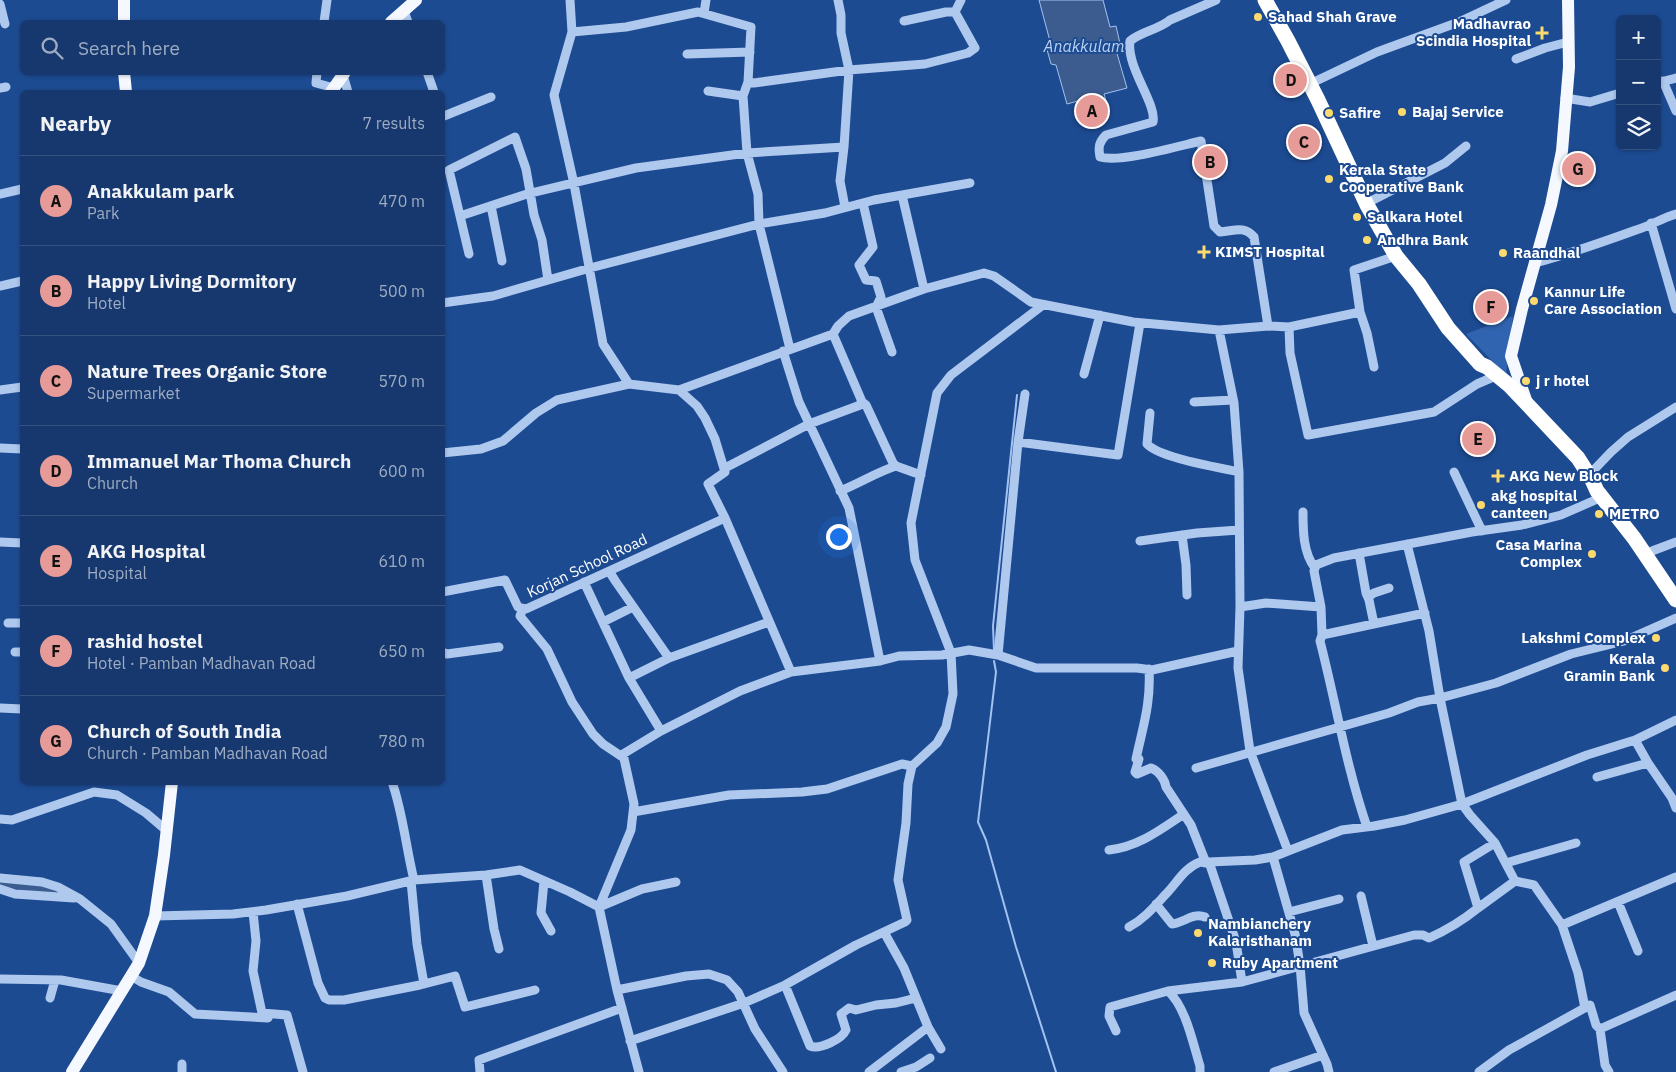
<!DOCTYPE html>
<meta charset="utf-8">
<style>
body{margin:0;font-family:"IBM Plex Sans",sans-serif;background:#1f3f73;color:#f1f3f6}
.controls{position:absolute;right:15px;top:15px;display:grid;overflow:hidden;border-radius:8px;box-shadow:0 1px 4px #0004}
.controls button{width:45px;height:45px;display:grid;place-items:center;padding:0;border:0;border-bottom:1px solid #355281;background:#16386e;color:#f1f3f6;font:25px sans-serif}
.you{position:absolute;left:838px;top:536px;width:18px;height:18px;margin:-12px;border:4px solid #fff;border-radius:50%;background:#1a73e8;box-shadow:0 0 0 8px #1a73e833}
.badge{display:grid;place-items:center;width:32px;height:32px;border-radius:50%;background:#e69b98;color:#111;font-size:16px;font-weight:700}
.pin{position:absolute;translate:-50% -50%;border:2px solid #fff;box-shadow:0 1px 5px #0006}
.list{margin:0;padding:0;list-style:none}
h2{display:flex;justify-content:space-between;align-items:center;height:65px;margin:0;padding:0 20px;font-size:21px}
h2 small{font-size:16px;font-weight:400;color:#9eacc2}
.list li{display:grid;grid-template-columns:32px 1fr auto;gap:15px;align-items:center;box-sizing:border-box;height:90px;padding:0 20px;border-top:1px solid #355281}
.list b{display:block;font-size:19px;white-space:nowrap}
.list p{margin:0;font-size:16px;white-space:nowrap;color:#9eacc2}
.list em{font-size:16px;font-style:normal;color:#9eacc2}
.icon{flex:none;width:28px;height:28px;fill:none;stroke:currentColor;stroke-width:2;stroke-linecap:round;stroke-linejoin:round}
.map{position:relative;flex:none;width:1676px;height:1072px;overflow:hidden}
.search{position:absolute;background:#16386e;box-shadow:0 1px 4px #0004;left:20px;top:20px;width:425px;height:55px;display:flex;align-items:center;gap:12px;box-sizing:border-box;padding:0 18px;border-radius:8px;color:#9eacc2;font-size:19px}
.panel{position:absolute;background:#16386e;box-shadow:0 1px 4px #0004;left:20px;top:90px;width:425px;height:695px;border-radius:8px}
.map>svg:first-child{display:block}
.green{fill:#3164b0}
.water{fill:#3c5c90;stroke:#a2c2f0}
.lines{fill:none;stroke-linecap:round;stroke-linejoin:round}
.stream{stroke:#a2c2f0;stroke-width:2}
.canal{stroke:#3c5c90;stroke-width:8}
.minor{stroke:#aec8ee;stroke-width:9}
.major{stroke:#f5f9ff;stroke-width:12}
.highway{stroke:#fff;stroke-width:15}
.poi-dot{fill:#fdda6d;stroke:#1d4b92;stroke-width:2}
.labels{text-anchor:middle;stroke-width:4;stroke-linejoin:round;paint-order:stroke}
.poi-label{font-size:15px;font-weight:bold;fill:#fff;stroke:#1d4b92;text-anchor:start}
.street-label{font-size:15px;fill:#fff;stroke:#1d4b92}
.water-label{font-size:16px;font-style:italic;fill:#bad2f5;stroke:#1d4b92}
</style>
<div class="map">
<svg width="1676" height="1072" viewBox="0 0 1676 1072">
<rect width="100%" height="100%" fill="#1d4b92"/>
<path class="green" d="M1513,316L1506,375L1466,334Z"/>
<path class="water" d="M1039,0H1103L1110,27L1116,26L1121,48L1116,50L1127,88L1104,94L1106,101L1094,104L1092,97L1067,104L1056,65L1051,64L1046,46L1051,45Z"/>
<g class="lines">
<path class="stream" d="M994,651L993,626L1017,395
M994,661L996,672L978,822L986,840L1016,947L1056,1072"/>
<path class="canal" d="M0,884L18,885L60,892"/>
<path class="minor" d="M570,0L572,32L554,95L574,184L603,344L629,384L679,390L697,406L705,418L715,439L725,472L708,484L725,518L791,672
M1216,0L1170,20C1158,30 1142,31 1130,41C1126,67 1157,104 1153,122L1106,135C1099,142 1098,147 1100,157C1120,163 1179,146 1201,141L1214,226L1220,232C1234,231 1244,225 1254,237L1268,326
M0,4L5,24
M404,11L408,22
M955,12L961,0
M704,13L706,0
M904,21L946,12H955
M324,22L327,0
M572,32L626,27L698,12L751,27L748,82L743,96L747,153L758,194L759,224L790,349
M687,54L750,52
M1516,59L1545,48L1568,42
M317,72L316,83L334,88
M427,72L434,92
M343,75L348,92
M1316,81L1377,52L1459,22L1506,0
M1663,81L1676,111
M748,82L754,83L849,70L925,64L968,53L975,48L955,12
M1657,83L1676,78
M0,88L6,87
M708,91L743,96
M1565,98L1590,102L1620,93
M442,114L444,116L491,97
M844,147L840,181L845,207
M0,194L22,189
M902,195L924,289
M1373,200L1445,163L1466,146
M863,203L873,247L859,265L866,280L876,281L881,297L876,307L892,352
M491,206L502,261
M460,216L469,254
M1651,223L1676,309
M1535,263C1569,254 1603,242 1636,230C1650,226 1662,218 1676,214
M548,280L542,240L534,215L526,169L515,137L449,170L460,216L527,194L531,193L636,168L747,153L844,147L849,70L841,33V15L838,0
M0,286L22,281
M442,303L493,296L590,268L759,224L825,213L874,200L970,183
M1360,312L1367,333L1374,367
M1289,327L1290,353L1308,435L1434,412L1477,384L1498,375
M1219,330L1234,403L1239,472L1240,607L1238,668L1250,751L1288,851L1273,857L1295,934L1300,965L1304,1013L1327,1064L1329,1072
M783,351L799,402L849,508L880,661
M1084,374L1100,315
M0,390L22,387
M679,390L833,334L838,326L849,316L924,289L984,273L994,276L1031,302L1133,322L1219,330L1268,326L1289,327L1360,312L1354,270L1396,256
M861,401L866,405L893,463L896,466L921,475
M1194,402L1233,400
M1150,413L1147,444C1160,458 1217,467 1239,472
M1018,442L1118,455L1140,323
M0,448L22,449
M442,453L481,449L503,441L536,413L557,400L629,384
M725,468L809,424L863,404L833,334
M1454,472L1482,531
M1589,475L1611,452L1628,437L1676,407
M840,491C860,483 877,472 896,466
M1303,512C1303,530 1303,553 1315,568
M1182,535L1186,565L1187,595
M1140,541L1197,533L1239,530
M0,542L22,543
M1652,551L1676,542
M1359,553L1366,593L1369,600L1374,624
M609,571L616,582L669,658
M584,582L629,678L661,731
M442,592L505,580L518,607L526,609L725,518
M1368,597L1374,593L1389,588
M1240,607L1266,603L1321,607L1314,571L1316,565L1334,558L1472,532L1522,525L1561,515L1602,497
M1321,607L1322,635L1425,613
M522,611L520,616L547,649L572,702L593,734L603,744L624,758
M603,622L633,607
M8,623H22
M1322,635L1320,641C1336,703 1346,766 1367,827
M15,652H22
M442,652L447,654L499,647
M998,655L1018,442L1025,394
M1149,669C1151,704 1143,726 1136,759H1139L1135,772L1137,774L1151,768C1159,771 1165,780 1166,787L1191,825L1206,863L1209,862L1236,942L1242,982
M629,678L669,658L769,622
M0,708L22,709
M1648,763L1672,798L1676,808
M1196,768L1389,713L1418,702L1440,698L1429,631L1407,544
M1597,777L1648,763L1635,740
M392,782C403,813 406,848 414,880
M633,812L729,795L802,792L827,789L902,764L912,766
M0,819L12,820L94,792L117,795L146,813L166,830
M1109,850C1138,847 1160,830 1184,814
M1288,851L1342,830L1374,826L1405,820L1462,804L1440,698L1496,683L1571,654L1624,641L1676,618
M1209,862L1255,860L1273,857
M1506,863L1576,843
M486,875L494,929L499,949
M0,878L42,882L58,887L80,899L111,924L139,963
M411,881L417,944L424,984
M544,881L541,913L551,931
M0,889L15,894L74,898
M1361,896L1373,946
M1618,902L1638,951
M297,904L318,983L325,998L329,1000H344L420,985L455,976L465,1007L535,990
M1156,904L1172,924C1184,923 1193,912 1205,917
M599,907L631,830L634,804L623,754L661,731L740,691L791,672L880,661L899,656L942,655L969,650L998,655L1036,668H1137L1152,670L1238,651
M599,907L642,889L676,882
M1478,908L1515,881
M253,912L256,941L253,971L262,1013L287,1015L303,1072
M1289,912L1339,899
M155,916L233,914L266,910L347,896L414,880L486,875L520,870L570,892L599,907L617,990L686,976L709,974L727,980L738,992L755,1029L783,1072
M1562,925L1534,885L1515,881L1495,843L1470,815L1462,804L1587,755L1635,740L1676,720
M1129,927C1144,919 1154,907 1165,895C1177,883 1184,868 1200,862L1206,863
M131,976L141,982L169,992L195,1014L268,1018L266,1017
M0,979L61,980L122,991
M785,985L810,1046C820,1050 842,1039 846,1030L841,1014L849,1008L856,1010L876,1005L896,1003L916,998
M617,990L639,1072
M1168,991L1242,982L1414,935H1423L1429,938C1447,930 1462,921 1478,908L1464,862L1495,843
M50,998L55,980
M1585,1008L1578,973L1562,925L1676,877
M928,1027L941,1049
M1600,1029L1676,995
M1116,1031L1109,1016L1110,1007L1168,991C1186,1007 1193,1044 1200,1066V1072
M630,1041L744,1003L785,985L856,945L905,922L907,920L898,880L906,823L908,784L912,766L937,743L946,727L953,694L951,653L915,560L911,523L937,393L951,375L1043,305
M182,1064V1072
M480,1072L479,1060L622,1008
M869,1072L928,1027L904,968L884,932
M901,1072L916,1067L930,1058
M1274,1072L1323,1055
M1479,1072L1509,1050L1590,1005L1596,1025L1600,1029L1605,1065L1609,1072"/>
<path class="major" d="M124,0V22
M391,22L416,0
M124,72L126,92
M331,92L345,72
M1527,403L1511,356L1522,309L1551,205L1562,151L1569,67L1568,0
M72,1072L139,963L155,916L164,855L172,782"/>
<path class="highway" d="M1265,0L1288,41L1318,100L1367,205L1396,256L1419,284L1448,328L1480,364L1487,367L1510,386L1578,458L1592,480L1597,491L1634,538L1676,600"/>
</g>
<g class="poi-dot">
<circle cx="1258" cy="17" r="5"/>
<path d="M1539.5 25.5h5v5h5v5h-5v5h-5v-5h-5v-5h5z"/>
<circle cx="1402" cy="112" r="5"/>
<circle cx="1329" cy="113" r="5"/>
<circle cx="1329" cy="179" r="5"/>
<circle cx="1357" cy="217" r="5"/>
<circle cx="1367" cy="240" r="5"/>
<path d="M1201.5 244.5h5v5h5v5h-5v5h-5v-5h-5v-5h5z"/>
<circle cx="1503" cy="253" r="5"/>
<circle cx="1534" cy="301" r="5"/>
<circle cx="1526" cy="381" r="5"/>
<path d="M1495.5 468.5h5v5h5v5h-5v5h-5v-5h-5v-5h5z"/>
<circle cx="1481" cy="505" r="5"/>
<circle cx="1599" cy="514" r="5"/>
<circle cx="1592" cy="554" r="5"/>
<circle cx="1656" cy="638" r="5"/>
<circle cx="1665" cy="668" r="5"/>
<circle cx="1198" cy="933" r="5"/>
<circle cx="1212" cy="963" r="5"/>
</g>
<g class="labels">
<g class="poi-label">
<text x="1268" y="22">Sahad Shah Grave</text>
<text x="1531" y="29" text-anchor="end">Madhavrao<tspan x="1531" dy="17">Scindia Hospital</tspan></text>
<text x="1412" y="117">Bajaj Service</text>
<text x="1339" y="118">Safire</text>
<text x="1339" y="175">Kerala State<tspan x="1339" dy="17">Cooperative Bank</tspan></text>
<text x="1367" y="222">Salkara Hotel</text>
<text x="1377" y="245">Andhra Bank</text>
<text x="1215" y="257">KIMST Hospital</text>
<text x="1513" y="258">Raandhal</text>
<text x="1544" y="297">Kannur Life<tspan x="1544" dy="17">Care Association</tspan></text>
<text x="1536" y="386">j r hotel</text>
<text x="1509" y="481">AKG New Block</text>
<text x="1491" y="501">akg hospital<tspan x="1491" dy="17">canteen</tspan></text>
<text x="1609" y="519">METRO</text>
<text x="1582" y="550" text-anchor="end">Casa Marina<tspan x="1582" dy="17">Complex</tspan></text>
<text x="1646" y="643" text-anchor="end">Lakshmi Complex</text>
<text x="1655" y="664" text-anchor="end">Kerala<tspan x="1655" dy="17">Gramin Bank</tspan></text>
<text x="1208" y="929">Nambianchery<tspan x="1208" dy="17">Kalaristhanam</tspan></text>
<text x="1222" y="968">Ruby Apartment</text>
</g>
<g class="street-label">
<text transform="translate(587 566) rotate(-25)" y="5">Korjan School Road</text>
</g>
<g class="water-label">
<text x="1084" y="52">Anakkulam</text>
</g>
</g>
</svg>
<div class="controls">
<button>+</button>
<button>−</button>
<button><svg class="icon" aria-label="layers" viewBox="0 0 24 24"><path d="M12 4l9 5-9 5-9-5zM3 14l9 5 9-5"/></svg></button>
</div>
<div class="you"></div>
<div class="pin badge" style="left:1092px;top:111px">A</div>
<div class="pin badge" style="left:1210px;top:162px">B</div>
<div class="pin badge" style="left:1304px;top:142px">C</div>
<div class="pin badge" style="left:1291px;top:80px">D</div>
<div class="pin badge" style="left:1478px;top:439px">E</div>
<div class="pin badge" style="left:1491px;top:307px">F</div>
<div class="pin badge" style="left:1578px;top:169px">G</div>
<div class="search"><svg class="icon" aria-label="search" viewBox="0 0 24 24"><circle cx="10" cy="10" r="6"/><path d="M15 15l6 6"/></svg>Search here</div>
<section class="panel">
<h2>Nearby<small>7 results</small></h2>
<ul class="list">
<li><span class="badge">A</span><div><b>Anakkulam park</b><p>Park</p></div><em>470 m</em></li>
<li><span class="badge">B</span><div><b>Happy Living Dormitory</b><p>Hotel</p></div><em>500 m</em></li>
<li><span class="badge">C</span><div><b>Nature Trees Organic Store</b><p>Supermarket</p></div><em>570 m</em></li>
<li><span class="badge">D</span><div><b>Immanuel Mar Thoma Church</b><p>Church</p></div><em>600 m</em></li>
<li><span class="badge">E</span><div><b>AKG Hospital</b><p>Hospital</p></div><em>610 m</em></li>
<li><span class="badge">F</span><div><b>rashid hostel</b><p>Hotel · Pamban Madhavan Road</p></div><em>650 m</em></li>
<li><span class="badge">G</span><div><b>Church of South India</b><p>Church · Pamban Madhavan Road</p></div><em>780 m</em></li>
</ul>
</section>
</div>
